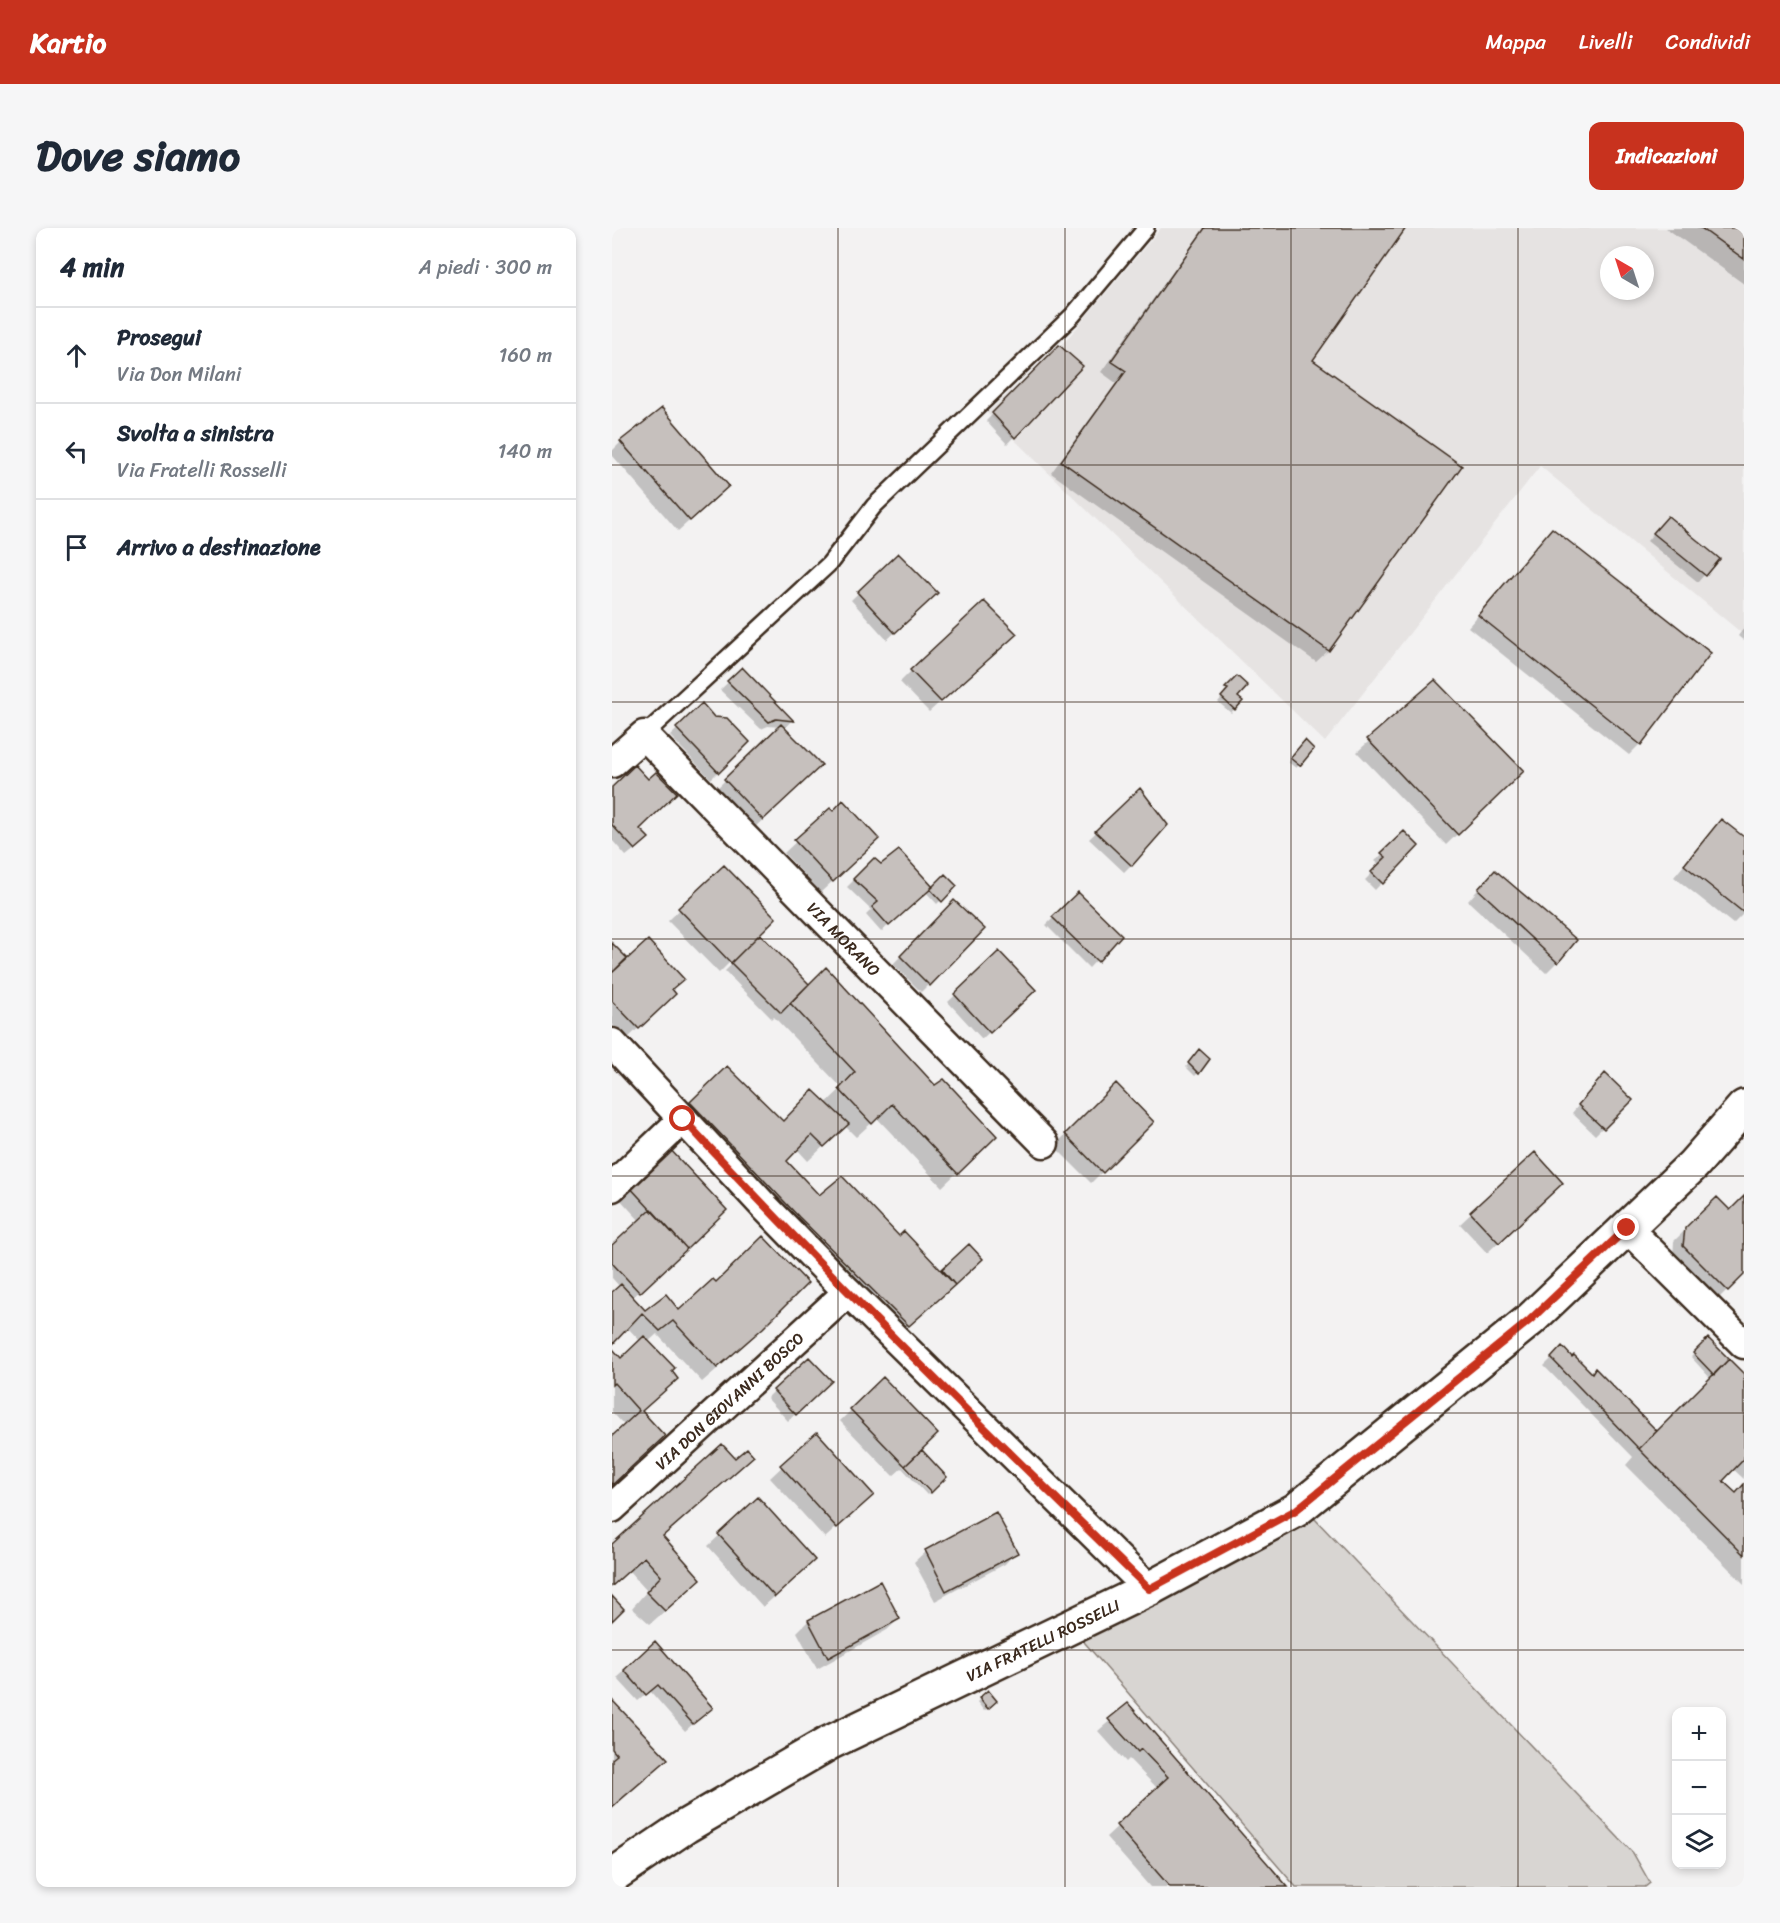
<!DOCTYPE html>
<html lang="it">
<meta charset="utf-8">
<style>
body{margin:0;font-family:Sriracha,sans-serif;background:#f6f6f7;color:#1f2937}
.controls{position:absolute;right:18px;bottom:18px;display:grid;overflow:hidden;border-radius:12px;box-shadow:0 3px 9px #0003}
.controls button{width:54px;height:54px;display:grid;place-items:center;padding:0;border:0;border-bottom:2px solid #e0e1e3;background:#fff;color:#1f2937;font:30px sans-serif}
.compass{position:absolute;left:988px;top:18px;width:54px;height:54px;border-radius:50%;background:#fff;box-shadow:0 3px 9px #0003;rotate:321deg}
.stop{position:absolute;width:18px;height:18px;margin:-14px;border:4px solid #c8321e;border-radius:50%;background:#fff}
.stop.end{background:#c8321e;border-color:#fff;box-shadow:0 2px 6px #0008}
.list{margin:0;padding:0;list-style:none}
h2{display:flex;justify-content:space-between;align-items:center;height:78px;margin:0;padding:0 24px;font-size:26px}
h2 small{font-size:20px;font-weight:400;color:#747a83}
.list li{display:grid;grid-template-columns:39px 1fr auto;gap:18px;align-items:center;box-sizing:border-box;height:96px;padding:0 24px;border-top:2px solid #e0e1e3}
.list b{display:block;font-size:22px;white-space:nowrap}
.list p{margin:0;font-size:20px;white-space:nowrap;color:#747a83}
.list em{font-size:20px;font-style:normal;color:#747a83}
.icon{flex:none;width:33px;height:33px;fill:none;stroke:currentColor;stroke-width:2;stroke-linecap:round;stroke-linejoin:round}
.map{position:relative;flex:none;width:1132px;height:1659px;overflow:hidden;border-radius:12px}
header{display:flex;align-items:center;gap:36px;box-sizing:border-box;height:84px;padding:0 30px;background:#c8321e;color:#fff}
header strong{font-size:28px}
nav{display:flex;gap:33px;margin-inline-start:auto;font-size:21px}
.intro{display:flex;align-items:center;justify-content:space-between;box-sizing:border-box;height:144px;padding:0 36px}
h1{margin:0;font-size:42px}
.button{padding:15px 27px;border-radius:12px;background:#c8321e;color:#fff;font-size:21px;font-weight:700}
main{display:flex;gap:36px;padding:0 36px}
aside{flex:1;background:#fff;border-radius:12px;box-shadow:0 3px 9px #0003}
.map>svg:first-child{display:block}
.built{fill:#e6e3e2;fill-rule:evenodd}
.green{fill:#d8d5d2;stroke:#8a8078;stroke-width:1.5}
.shadow{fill:#0003}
.building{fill:#c6c0bd;stroke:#3b2a1e;stroke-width:1.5}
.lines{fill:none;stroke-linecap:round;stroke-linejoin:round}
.service-casing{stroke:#3b2a1e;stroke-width:20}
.minor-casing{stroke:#3b2a1e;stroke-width:33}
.secondary-casing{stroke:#3b2a1e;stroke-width:38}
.service{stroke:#fff;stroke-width:15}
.minor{stroke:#fff;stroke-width:28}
.secondary{stroke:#fff;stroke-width:33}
.route{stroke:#c8321e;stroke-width:8}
.grid{fill:none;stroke:#3b2a1e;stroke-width:1.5;stroke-opacity:0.55}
.labels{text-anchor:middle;stroke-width:5;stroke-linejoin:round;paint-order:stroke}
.street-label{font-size:16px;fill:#3b2a1e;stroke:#fff}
</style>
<header>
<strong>Kartio</strong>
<nav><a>Mappa</a><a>Livelli</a><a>Condividi</a></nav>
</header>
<div class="intro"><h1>Dove siamo</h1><a class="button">Indicazioni</a></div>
<main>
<aside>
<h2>4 min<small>A piedi · 300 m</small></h2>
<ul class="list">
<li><svg class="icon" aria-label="ahead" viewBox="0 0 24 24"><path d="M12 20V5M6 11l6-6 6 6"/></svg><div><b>Prosegui</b><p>Via Don Milani</p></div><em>160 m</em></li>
<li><svg class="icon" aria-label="left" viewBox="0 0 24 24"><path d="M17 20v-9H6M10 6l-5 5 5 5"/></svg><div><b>Svolta a sinistra</b><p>Via Fratelli Rosselli</p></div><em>140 m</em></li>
<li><svg class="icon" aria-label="arrive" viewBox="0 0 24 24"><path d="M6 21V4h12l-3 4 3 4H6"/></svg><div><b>Arrivo a destinazione</b></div></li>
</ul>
</aside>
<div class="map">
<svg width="1132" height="1659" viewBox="0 0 1132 1659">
<rect width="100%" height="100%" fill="#f3f2f2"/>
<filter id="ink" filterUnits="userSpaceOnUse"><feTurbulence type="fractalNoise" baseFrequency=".0167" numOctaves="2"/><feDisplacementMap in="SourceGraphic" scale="12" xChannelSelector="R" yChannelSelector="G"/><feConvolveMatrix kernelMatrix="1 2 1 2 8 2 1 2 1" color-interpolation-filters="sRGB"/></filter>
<g filter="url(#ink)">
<path class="built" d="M549,0H1132V407L928,238L713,514L375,185L455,111ZM997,27H1033V63H997Z"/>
<path class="green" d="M702,1290L1021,1625L1038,1655L1033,1659H684L466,1407Z"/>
<path class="shadow" d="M592,0H793L699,132L847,238L716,423L704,434L439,245L504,155L489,144Z
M1054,0H1132V56Z
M447,119L469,139L395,216L374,193Z
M9,214L104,269L66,303L0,227V223Z
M1048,297L1106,331L1086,354L1035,313Z
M940,302L1028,516L1017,527L856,399Z
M286,327L324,365L275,412L239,372Z
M1132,400V413L1126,408Z
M391,417L317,484L288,454L299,443Z
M130,441L179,493L172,501L208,537L139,603L102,563L168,499L156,498L149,501L108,462Z
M625,450L624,469L629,473L619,485L606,474L614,465L612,464Z
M823,454L899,554L834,617L745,524Z
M90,477L101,491L136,514L99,551L58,508Z
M690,517L687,537L684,540L676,534Z
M0,561L28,617L14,628L0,612Z
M528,562L519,637L512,644L477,611Z
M218,582L254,622L209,664L172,625Z
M1109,593L1132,611V685L1121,696L1062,649Z
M792,605L805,618L763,662L753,652L768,637L763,633Z
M262,632L268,638L321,661L343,658L325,676L314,664L269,704L254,687L259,682L235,659Z
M112,639L146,706L195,756L383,908L330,959L265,890L244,909L233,898L196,933L185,921L173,933L207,969L287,1010L328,1044L357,1018L369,1031L282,1111L64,890L115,840L171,895L213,876L230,860L162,789L160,791L113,743L125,731L123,729L107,745L56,693Z
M872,655L945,734L934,745L856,673Z
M466,666L508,707L477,740L434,697Z
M342,674L371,702L309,764L281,736Z
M0,717L15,732L62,766L15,811L0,796Z
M387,726L422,762L370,811L336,774Z
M584,826L586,845L583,848L574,839Z
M986,854L1019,872L983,907L960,885Z
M504,857L540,894L479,955L442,918Z
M56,921L63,1031L20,1070L33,1084H67L104,1056L194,1055L135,1115L90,1154L45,1106L36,1114L50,1166L29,1184L0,1256V1210L13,1198L0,1184V1122L9,1132L29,1114L15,1099L0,1115V1066L8,1059L0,1050V1019L28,993L5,968Z
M923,926L938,966L875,1025L848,996Z
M1132,970V1045L1104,1073L1061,1030L1062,1013L1105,971L1118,984Z
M1096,1112L1132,1148V1251L1121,1241L1109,1253L1123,1267L1132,1258V1356L1014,1237L1021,1229L932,1138L950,1120L1032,1219L1099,1151L1079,1129Z
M196,1131L218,1153L176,1193L155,1170Z
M271,1151L301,1229L319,1263L294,1237H290L317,1265L315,1267L290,1240L281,1248L228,1193Z
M205,1206L248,1278L213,1310L158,1250Z
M140,1228L50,1309L72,1366L38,1396L20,1380L35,1363L17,1343L0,1358V1318L123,1232Z
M146,1272L190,1344L151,1379L96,1318Z
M314,1323L404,1324L393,1336L323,1373L302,1334Z
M267,1355L287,1391L275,1402L205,1441L185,1404L196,1393Z
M43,1416L99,1480L73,1503L38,1463L26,1473L5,1450Z
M368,1471L380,1477L372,1483L365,1474Z
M0,1474L54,1531L0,1580Z
M516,1477L674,1659H538L494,1609L546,1561L517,1531L514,1534L486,1503Z"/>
<path class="building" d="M593,0H794L701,132L850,238L717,423L449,233L514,143L499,133Z
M1089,0H1132V31Z
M447,117L471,138L403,210L380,185Z
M50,180L117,258L78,293L8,213Z
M1056,288L1108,331L1094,348L1041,305Z
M940,300L1099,425L1029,517L866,387Z
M286,325L326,365L283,405L245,364Z
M372,373L405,406L329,474L298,442Z
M130,439L182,493L164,491L157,494L115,453Z
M625,448L636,458L626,469L631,473L623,482L609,469L616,461L613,460Z
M823,452L912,543L846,607L755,511Z
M90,475L102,489L115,490L138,514L107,545L64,500Z
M169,496L210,537L151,592L112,551Z
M693,512L702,521L688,538L678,530Z
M23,537L36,551L44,544L65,565L28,601L37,610L23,622L0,597V559Z
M528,560L556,597L520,638L483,603Z
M231,572L267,611L221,654L182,612L218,580L221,583Z
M1109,591L1132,609V685L1072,637Z
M792,603L807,618L771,656L759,644L774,629L769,625Z
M287,622L321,659L277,698L260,679L266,674L241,651L262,630L269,636Z
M112,637L164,690L119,735L66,680Z
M883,642L965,712L946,735L866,661Z
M333,646L345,658L330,674L318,661Z
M466,664L510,707L486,734L440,689Z
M342,672L373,701L318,758L288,728Z
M148,706L197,756L169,785L119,735Z
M36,712L72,751L60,761L64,766L27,801L0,773V745Z
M0,715L15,730L0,745Z
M387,723L424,762L378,805L342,766Z
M214,739L323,857L332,851L385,908L346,946L280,876L260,896L227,861L243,844L178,775Z
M587,821L598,831L587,846L576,835Z
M115,838L171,893L201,862L237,896L212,919L200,907L175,933L207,967L230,948L287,1008L292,1003L343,1057L297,1098L187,989L78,874Z
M993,845L1021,872L992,901L966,877Z
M504,855L542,894L491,945L453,906Z
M56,919L115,982L75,1021L15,956Z
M923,924L951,955L887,1015L858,984Z
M1132,968V1047L1116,1063L1071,1018L1073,1000L1105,969L1118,982Z
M39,981L75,1021L28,1065L0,1035V1017Z
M151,1008L196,1055L151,1100L105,1140L61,1093L48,1103L30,1085L0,1117V1064L9,1056L33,1082L54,1066L67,1082L101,1051L104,1054Z
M357,1016L371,1031L343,1057L330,1041Z
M32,1108L63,1140L60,1143L66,1151L30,1183L53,1208L0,1257V1208L27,1183L2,1155L0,1157V1120L9,1130Z
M1096,1110L1117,1131L1102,1147L1081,1125Z
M950,1118L960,1129L962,1127L980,1145L983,1140L1045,1203L1027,1221L939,1130Z
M197,1129L220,1153L184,1187L161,1162Z
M1117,1131L1132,1146V1231L1111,1253L1124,1265L1132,1256V1327L1027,1221Z
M271,1149L326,1206L293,1238L238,1181Z
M205,1204L262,1267L225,1300L168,1237Z
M110,1216L123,1230L135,1220L142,1228L51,1308L89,1351L53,1383L34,1364L49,1348L32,1329L0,1358V1316Z
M310,1222L335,1249L319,1265L293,1238Z
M146,1269L203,1332L163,1369L106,1306Z
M384,1284L406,1325L334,1363L313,1322Z
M268,1353L288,1391L216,1430L196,1392Z
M0,1368L12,1381L0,1393Z
M43,1413L101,1480L81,1496L46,1457L34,1467L12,1442Z
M376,1462L385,1473L376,1481L367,1470Z
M0,1472L56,1531L0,1579V1531L5,1527L0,1521Z
M516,1475L676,1659H558L504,1597L556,1549L529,1521L526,1524L496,1491Z"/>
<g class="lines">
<g class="service-casing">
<path id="service" d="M32,507L217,336L262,278L461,87L534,0"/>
</g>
<g class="minor-casing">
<g id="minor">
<path id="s1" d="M0,535L32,507L432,915"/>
<path d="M0,815L151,977L236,1064L537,1361"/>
<path d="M0,959L71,891"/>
<path d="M1015,1000L1132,1116"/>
<path id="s2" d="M0,1280L236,1064"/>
</g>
</g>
<g class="secondary-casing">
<g id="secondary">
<path id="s3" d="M0,1648L74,1598L217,1515L537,1361L684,1282L918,1092L1081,937L1132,879"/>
</g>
</g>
<use href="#service" class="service"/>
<use href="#minor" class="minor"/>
<use href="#secondary" class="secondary"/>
</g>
</g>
<g class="lines" filter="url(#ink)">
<path class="route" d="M71,891C221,1053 379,1207 537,1361L684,1282L918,1092L1015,1000"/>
</g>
<path class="grid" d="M226,0V1659M453,0V1659M679,0V1659M906,0V1659M0,237H1132M0,474H1132M0,711H1132M0,948H1132M0,1185H1132M0,1422H1132"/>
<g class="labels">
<g class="street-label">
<text dy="6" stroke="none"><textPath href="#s1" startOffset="328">VIA MORANO</textPath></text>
<text dy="6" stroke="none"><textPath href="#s2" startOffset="159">VIA DON GIOVANNI BOSCO</textPath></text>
<text dy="6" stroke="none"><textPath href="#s3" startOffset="492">VIA FRATELLI ROSSELLI</textPath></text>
</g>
</g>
</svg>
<div class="controls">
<button>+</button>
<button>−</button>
<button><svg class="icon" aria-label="layers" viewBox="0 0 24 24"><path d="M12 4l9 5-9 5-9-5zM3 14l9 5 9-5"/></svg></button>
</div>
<svg class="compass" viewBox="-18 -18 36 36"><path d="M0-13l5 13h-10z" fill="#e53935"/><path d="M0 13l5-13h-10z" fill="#747a83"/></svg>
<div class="stop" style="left:71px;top:891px"></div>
<div class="stop end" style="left:1015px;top:1000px"></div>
</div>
</main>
